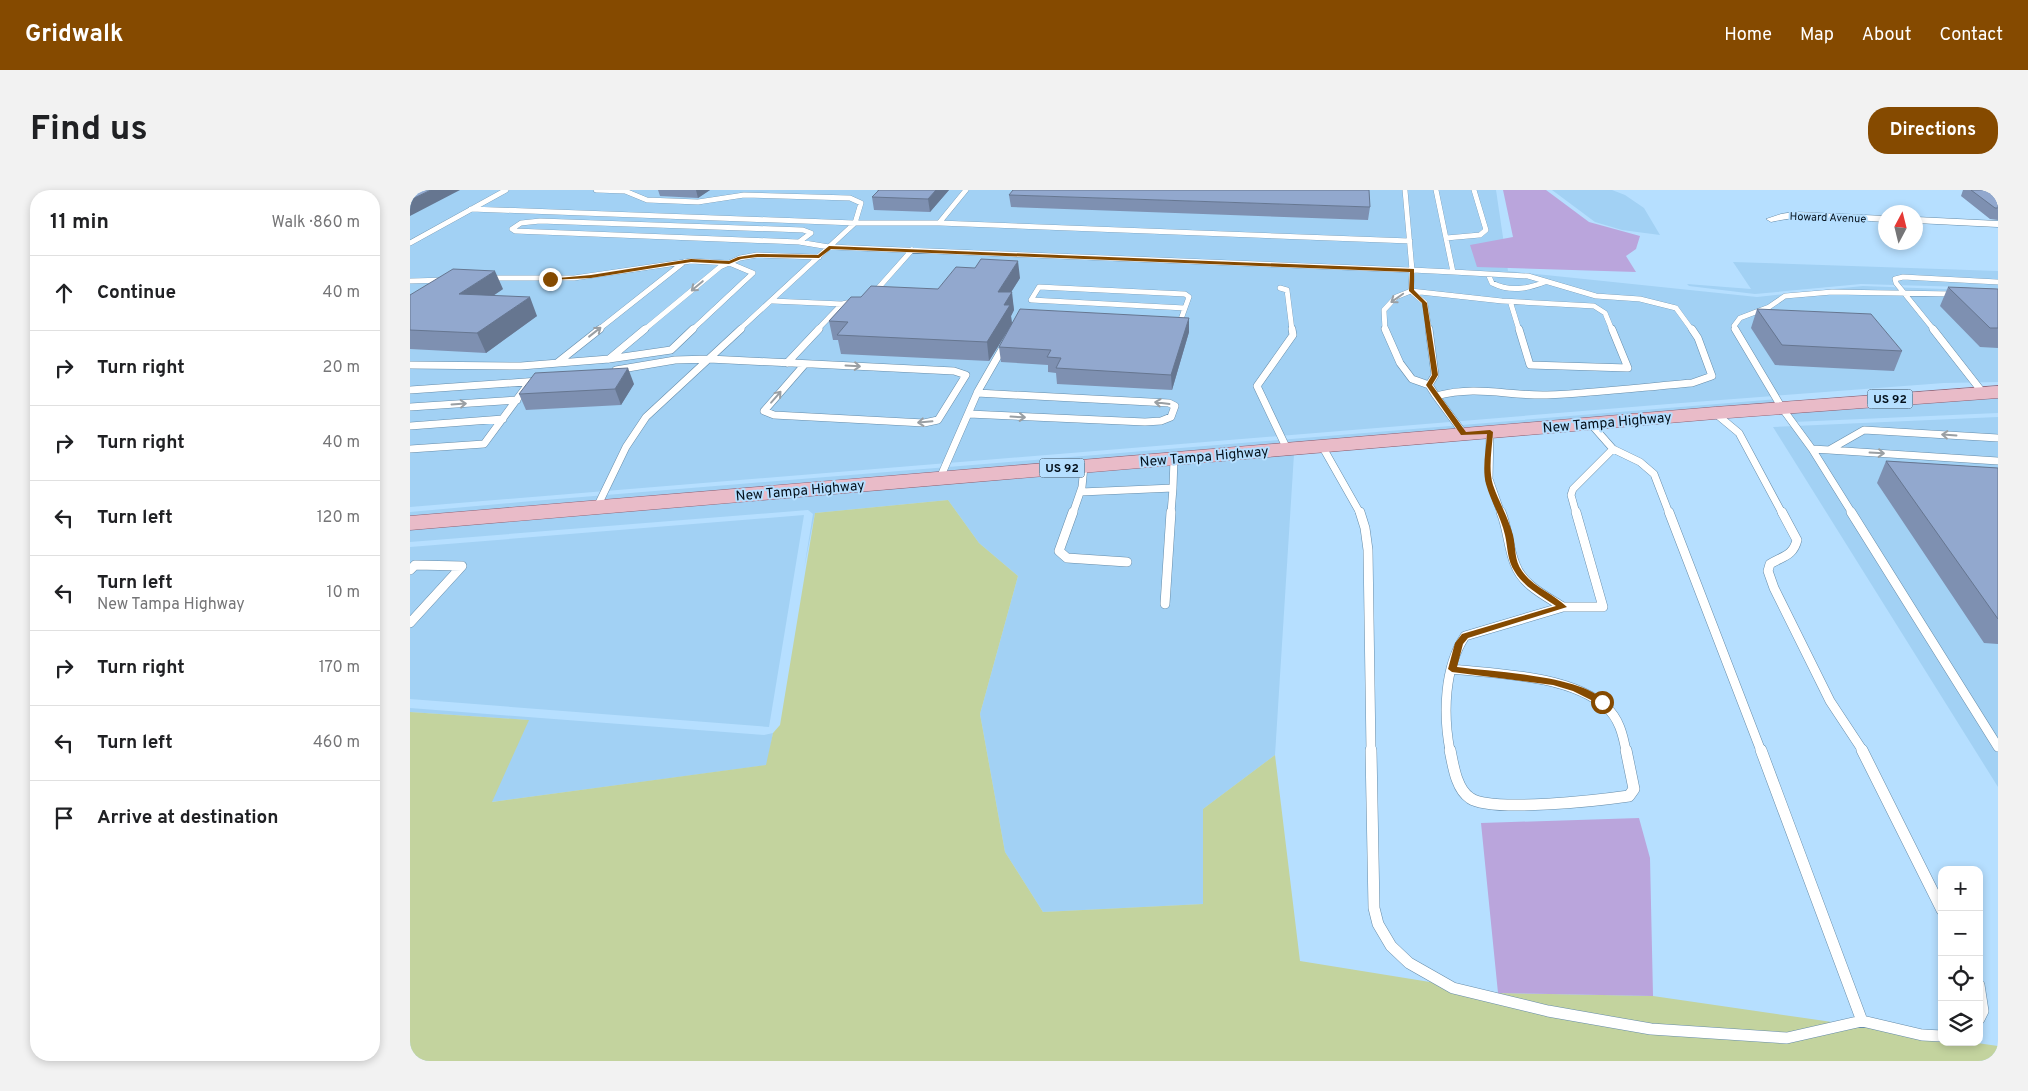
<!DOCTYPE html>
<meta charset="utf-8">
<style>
body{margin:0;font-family:Overpass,sans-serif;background:#f2f2f2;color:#202124}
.controls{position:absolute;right:15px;bottom:15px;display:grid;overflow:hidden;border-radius:10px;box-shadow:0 2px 8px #0003}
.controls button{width:45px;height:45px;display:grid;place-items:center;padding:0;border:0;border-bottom:1px solid #e0e0e0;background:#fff;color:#202124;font:25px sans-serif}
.compass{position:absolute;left:1468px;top:15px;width:45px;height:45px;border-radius:50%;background:#fff;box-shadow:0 2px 8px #0003;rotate:7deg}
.stop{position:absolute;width:15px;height:15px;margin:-11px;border:4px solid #854a00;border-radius:50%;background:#fff}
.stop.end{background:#854a00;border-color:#fff;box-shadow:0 1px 5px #0008}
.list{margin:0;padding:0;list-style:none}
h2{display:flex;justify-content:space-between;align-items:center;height:65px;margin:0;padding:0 20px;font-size:21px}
h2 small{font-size:16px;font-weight:400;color:#757577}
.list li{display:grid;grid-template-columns:32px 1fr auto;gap:15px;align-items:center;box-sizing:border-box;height:75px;padding:0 20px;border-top:1px solid #e0e0e0}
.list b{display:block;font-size:19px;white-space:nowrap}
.list p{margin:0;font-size:16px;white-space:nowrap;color:#757577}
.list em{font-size:16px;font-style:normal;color:#757577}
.icon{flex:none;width:28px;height:28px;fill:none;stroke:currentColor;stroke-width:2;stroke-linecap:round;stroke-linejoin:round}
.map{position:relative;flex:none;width:1588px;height:871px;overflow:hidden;border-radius:20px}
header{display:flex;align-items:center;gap:30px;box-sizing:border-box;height:70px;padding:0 25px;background:#854a00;color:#fff}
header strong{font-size:24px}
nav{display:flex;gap:28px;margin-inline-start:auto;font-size:18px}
.intro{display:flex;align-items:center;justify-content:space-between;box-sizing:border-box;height:120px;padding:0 30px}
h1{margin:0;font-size:35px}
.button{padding:12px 22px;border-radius:20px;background:#854a00;color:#fff;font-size:18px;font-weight:700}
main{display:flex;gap:30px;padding:0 30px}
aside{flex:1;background:#fff;border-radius:20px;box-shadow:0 2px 8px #0003}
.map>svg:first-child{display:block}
.built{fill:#a2d1f4}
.green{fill:#c3d39e}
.water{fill:#baa5dc}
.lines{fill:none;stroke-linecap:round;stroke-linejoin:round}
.lane-far3-casing{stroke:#668ca9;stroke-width:5.5}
.lane-far2-casing{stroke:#668ca9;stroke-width:8}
.lane-far1-casing{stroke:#668ca9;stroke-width:10}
.lane-casing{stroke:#668ca9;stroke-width:12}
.street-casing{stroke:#668ca9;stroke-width:1}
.primary-casing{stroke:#8f6173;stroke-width:1}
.lane-far3{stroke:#fff;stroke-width:5}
.lane-far2{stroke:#fff;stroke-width:7}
.lane-far1{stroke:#fff;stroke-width:9}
.lane{stroke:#fff;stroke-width:11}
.street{fill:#fff;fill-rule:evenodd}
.primary{fill:#e9bbc8;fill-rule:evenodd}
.wall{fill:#7e90b1}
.shaded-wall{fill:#667690}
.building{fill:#92a8ce;stroke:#667690}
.oneway{stroke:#9a9fa3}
.route{fill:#854a00}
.labels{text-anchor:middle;stroke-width:4;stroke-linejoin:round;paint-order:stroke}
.far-street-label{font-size:11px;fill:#030f1a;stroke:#b6dfff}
.shield{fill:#b6dfff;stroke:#394d5f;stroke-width:1}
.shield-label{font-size:12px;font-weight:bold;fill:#030f1a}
.street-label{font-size:14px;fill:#030f1a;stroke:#b6dfff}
</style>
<header>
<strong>Gridwalk</strong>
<nav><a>Home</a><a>Map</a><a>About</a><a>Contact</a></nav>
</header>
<div class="intro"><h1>Find us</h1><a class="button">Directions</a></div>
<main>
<aside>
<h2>11 min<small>Walk · 860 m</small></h2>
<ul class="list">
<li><svg class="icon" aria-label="ahead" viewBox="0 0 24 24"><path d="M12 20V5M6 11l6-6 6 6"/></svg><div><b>Continue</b></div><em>40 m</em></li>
<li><svg class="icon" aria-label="right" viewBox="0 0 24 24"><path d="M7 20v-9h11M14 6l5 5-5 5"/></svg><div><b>Turn right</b></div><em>20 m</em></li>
<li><svg class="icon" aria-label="right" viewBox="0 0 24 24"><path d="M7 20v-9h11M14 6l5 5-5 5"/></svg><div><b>Turn right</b></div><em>40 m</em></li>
<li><svg class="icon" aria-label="left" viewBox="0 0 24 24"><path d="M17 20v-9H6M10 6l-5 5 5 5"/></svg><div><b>Turn left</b></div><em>120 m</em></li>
<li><svg class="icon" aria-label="left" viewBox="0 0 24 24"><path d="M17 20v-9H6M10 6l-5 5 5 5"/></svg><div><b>Turn left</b><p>New Tampa Highway</p></div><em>10 m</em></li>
<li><svg class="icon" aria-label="right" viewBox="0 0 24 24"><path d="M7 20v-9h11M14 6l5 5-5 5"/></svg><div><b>Turn right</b></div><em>170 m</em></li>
<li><svg class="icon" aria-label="left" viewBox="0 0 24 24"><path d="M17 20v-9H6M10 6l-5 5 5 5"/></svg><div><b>Turn left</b></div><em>460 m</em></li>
<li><svg class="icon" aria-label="arrive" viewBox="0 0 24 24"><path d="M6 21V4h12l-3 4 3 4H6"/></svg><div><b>Arrive at destination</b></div></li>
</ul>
</aside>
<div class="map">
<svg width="1588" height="871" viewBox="0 0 1588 871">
<rect width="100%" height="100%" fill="#b6dfff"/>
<path class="built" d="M0,0H1086L1098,81L1347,107L1453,96L1588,101V192L1534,193L1271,213L0,317Z
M1142,0H1202L1215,5L1234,18L1250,45L1212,40L1185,32Z
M1323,72L1588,81V98L1451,94L1345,104L1279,96L1277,94L1341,99Z
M1588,207V223L1383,232L1378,222Z
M1368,209L1371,213L0,327V322L111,312Z
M1588,227V597L1363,237Z
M884,264L865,565L793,619V714L633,722L595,662L570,524L608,386L569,353L538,310L405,323L394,379L403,324L398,320L0,352V338Z
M394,325L359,537L0,509V357Z
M0,518L354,545L363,543L357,575L81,612L118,530L0,522Z"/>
<path class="green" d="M538,310L569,353L608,386L570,524L595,662L633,722L793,714V619L865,565L890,771L1088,803L1243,806L1532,848V852H1560L1588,856V871H0V522L119,530L82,612L356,575L363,543L370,535L405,323Z"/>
<path class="water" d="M1093,0H1136L1179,32L1230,46L1226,59L1216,66L1226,82L1067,77L1060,55L1103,47Z
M1229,628L1240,668L1243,806L1088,803L1071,633Z"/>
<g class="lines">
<g class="lane-far3-casing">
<path id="lane-far3" d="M556,0L529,33L1000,51
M1026,0L1043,82L1118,86L1186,106L1230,109L1266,118L1282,140
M61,19L445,33L451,13L440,8L334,5L288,12L237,10L215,1L186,0
M130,31L393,40L401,43L389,52L105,41L102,39L111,33Z
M1036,48L1070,45L1076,40L1064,0
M389,52L419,57L1002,80L995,0
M0,53L96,0
M1043,82L1002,80L1001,101L1092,111L1184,116L1195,123L1202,140
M1078,84L1082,93C1100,102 1117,99 1135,92
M77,88H164L281,71L319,73L330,68L347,65L409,67
M0,91L37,90
M629,97L775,104L779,107L775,118L621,110Z
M870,98L877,100L882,140
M462,105L502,60
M362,111L432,114
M1101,114L1109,140
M764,131L770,132L775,118
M188,140L274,72
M234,140L310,77L319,73L343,83L282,140
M329,140L445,33H529
M407,140L432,114L446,111
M975,140L974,120L986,107L1001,101L1015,113L1019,140
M1326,140L1324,136L1330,128L1359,117L1375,106L1422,102L1545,104
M1524,140L1486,93L1485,89L1493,87L1588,92"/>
</g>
<g class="lane-far2-casing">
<path id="lane-far2" d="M975,139L990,173L1002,189L1019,195
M1019,139L1025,185L1019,195
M1109,139L1120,175L1218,178L1202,139
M1325,139L1372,218L1402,259L1419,260L1454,240L1588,248
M1523,139L1573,203
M199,169L235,139
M199,169L261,160L283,139
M147,173L190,139
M377,173L409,139
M0,175L111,176L199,169
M206,180L265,170L299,169L544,181L556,185L528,230L514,233L364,225L354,221L395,174
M1019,195L1026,206
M0,200L129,191
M0,217L107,210
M1305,223L1329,243L1372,323
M559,224L735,232L751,231L761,227L765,216L759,213L567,203
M0,236L93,229
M1080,242L1079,289L1091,323
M1054,244L1026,206C1068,195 1096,206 1137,205C1185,203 1234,197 1282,193L1302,186L1288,148L1282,139
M912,256L950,323
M0,259L74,254L116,197
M877,259L847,196L883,145L882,139
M1203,259L1230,272L1244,284L1259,323
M1402,259L1442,323
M1419,260L1588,271
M530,288L568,201L595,154
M671,302L763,298L764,268
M187,317L216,257L236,227L331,139
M663,323L672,297L674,276
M761,323L763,298
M1166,323L1161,305L1163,299L1203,259L1181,234"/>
</g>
<g class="lane-far1-casing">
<path id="lane-far1" d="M663,322L649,361L657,368L717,372
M950,322L955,338L958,360L961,561
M1091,322C1098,339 1098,357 1105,374C1112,395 1136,406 1153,417
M1259,322L1351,561
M1372,322L1387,350C1383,366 1373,366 1360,374L1358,381L1364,398L1420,511L1453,561
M1441,322L1588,557
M0,380L5,375L52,376L0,433
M755,414L761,322
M1042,479C1088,484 1160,485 1196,517C1209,528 1213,545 1216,561
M1040,561C1033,524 1034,478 1055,446L1153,417H1193L1166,322"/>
</g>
<g class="lane-casing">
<path id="lane" d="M961,560L964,718L968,734L981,756L999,773L1043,798L1138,821L1241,839L1377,848L1452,831L1512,845L1532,846
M1040,560C1043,574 1046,599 1060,608C1081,623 1191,610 1219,606L1224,599L1216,560
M1351,560L1452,831
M1452,560L1532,720
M1569,795L1573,821L1569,829"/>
</g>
<g class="street-casing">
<path id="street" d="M1384,22L1476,26V32C1438,30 1398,23 1361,32L1356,29L1371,24Z
M1506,27L1588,31V37L1506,33Z"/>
</g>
<g class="primary-casing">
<path id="primary" d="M1588,196V208L1305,229L0,340V326L1305,217Z"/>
</g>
<use href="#lane-far3" class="lane-far3"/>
<use href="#lane-far2" class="lane-far2"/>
<use href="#lane-far1" class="lane-far1"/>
<use href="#lane" class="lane"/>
<use href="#street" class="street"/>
<use href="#primary" class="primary"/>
</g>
<path class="wall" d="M248,0H300L288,8L250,6Z
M467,0H539L520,22L464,20L462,7L468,1Z
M1553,0H1588V30L1580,29L1551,6Z
M599,5L960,17L958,30L601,17Z
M610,88L601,102L604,120L601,126L602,134L579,171L431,164L428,150H423L419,131L451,107L528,99Z
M1538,97L1588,99V158L1570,157L1530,116Z
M93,99L83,106L127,126L76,163L0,159V105Z
M1347,119L1492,161L1484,181L1365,175L1341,138Z
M779,128V142L762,200L647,194L646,183L638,182V175L591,172L589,157Z
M224,194L211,215L116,220L109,204Z
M1476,271L1588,278V454L1574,453L1467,293Z"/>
<path class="shaded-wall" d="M21,0H50L0,26V10Z
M286,0H300L288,8Z
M526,0H539L520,22L518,9Z
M608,71L610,88L590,120L588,102Z
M85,81L93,99L57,123L49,104Z
M602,102L604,120L601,126L602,134L579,171L577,152L594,115Z
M120,107L127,126L76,163L67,143Z
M779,128V142L762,200L761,185Z
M218,178L224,194L211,215L205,199Z"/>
<path class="building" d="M0,0H21L0,10Z
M469,0H526L518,9L462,7Z
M603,0H959L960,17L599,5Z
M1561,0H1588V18H1585Z
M571,69L608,71L588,102H602L594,115H600L577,152L427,145L438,132L419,131L441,107H451L461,96L528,99L546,77L565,78Z
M43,79L85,81L49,104L120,107L67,143L0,140V105Z
M1538,97L1588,99V138H1580Z
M610,119L779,128L761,185L646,178L651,168L637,167L641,160L589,157Z
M1347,119L1461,124L1492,161L1372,155Z
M218,178L205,199L109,204L125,183Z
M1476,271L1588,278V429Z"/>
<defs><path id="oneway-shaft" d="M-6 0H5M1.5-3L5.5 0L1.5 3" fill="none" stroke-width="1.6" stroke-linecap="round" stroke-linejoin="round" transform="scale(1.25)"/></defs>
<g class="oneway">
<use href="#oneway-shaft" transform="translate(287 96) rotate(140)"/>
<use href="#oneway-shaft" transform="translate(987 108) rotate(145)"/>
<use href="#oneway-shaft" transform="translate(185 142) rotate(-38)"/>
<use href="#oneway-shaft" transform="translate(443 176) rotate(3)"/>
<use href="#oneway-shaft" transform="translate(366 207) rotate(-49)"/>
<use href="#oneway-shaft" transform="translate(752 213) rotate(-173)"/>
<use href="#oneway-shaft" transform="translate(49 214) rotate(-4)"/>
<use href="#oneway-shaft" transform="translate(608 227) rotate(3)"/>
<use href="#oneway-shaft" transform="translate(515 232) rotate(175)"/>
<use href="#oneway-shaft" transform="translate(1539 245) rotate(-176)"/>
<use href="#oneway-shaft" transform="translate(1467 263) rotate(3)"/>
</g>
<path class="route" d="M419,56L1004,79V100L1017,113L1028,185L1022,195L1056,242L1080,240L1083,242C1082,259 1078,279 1083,295C1089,312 1098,327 1103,345C1106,358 1104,370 1112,381C1123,397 1144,404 1157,417L1058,448L1053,454L1047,477C1083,482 1172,485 1196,512L1192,515L1189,514L1163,501L1143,495L1042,482L1038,479L1045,453L1052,444L1146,416C1133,407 1114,397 1105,382C1097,370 1098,358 1095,345C1091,327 1081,312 1076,294C1072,279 1076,260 1077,244L1051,245L1016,195L1022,185L1012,113L999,101L1000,82L421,59L409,68L347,67L331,69L319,74L281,72L181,88L140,90L137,89L181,85L281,69L319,71L328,67L347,64L408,65Z"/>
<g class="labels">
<g class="far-street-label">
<text transform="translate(1418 27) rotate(2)" y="4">Howard Avenue</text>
</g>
<g class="shield">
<rect x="1457.5" y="199.5" width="45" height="19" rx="4"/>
<rect x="629.5" y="268.5" width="45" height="19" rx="4"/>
</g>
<g class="shield-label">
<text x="1480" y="213">US 92</text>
<text x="652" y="282">US 92</text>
</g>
<g class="street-label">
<text transform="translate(1197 232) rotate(-5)" y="5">New Tampa Highway</text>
<text transform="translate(794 266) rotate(-5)" y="5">New Tampa Highway</text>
<text transform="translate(390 300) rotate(-5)" y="5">New Tampa Highway</text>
</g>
</g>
</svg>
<div class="controls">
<button>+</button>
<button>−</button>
<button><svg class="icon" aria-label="locate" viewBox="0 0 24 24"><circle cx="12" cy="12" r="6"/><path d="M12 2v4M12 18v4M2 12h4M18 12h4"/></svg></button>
<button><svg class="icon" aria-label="layers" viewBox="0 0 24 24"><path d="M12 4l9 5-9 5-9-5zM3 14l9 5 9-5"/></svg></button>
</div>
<svg class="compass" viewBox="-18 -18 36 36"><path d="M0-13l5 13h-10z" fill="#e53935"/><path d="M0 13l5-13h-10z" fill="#757577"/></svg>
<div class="stop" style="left:1192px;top:512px"></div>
<div class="stop end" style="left:140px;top:89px"></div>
</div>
</main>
